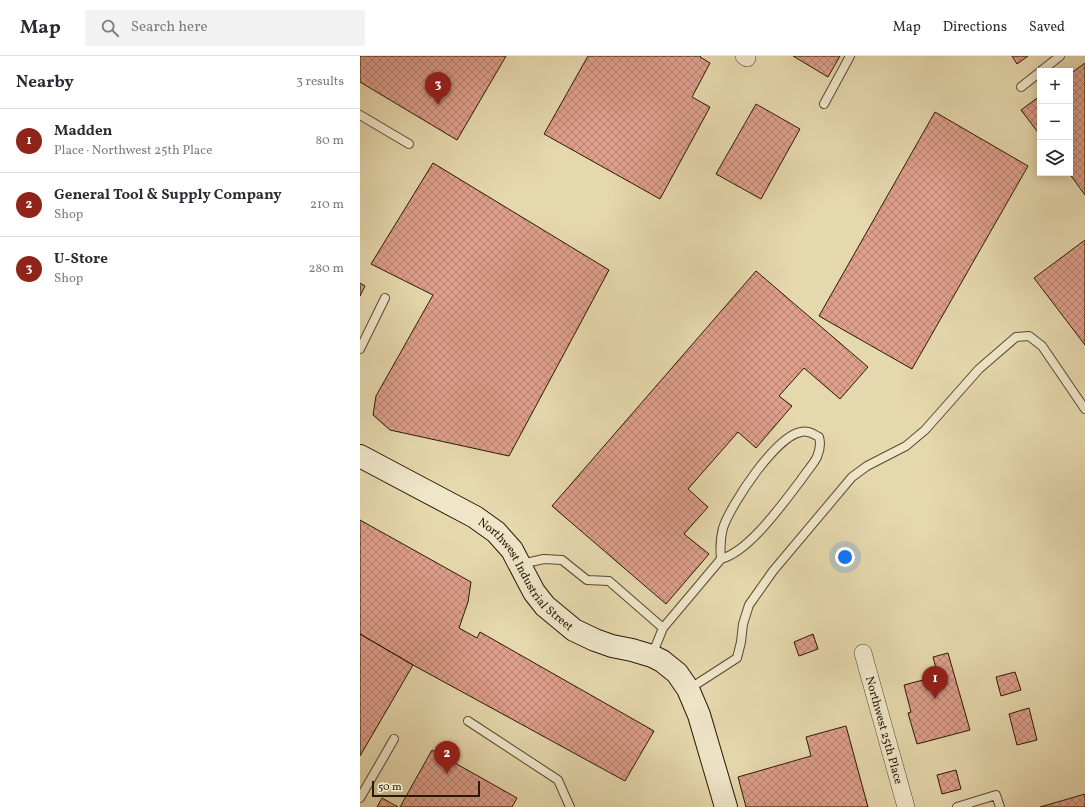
<!DOCTYPE html>
<meta charset="utf-8">
<style>
body{margin:0;font-family:Vollkorn,serif;background:#f2f2f3;color:#2b2b33}
.controls{position:absolute;right:12px;top:12px;display:grid;overflow:hidden;border-radius:0px;box-shadow:0 2px 10px #0003}
.controls button{width:36px;height:36px;display:grid;place-items:center;padding:0;border:0;border-bottom:1px solid #e1e1e2;background:#fff;color:#2b2b33;font:20px sans-serif}
.scale{position:absolute;left:12px;bottom:10px;width:108px;box-sizing:border-box;padding-left:4px;border:2px solid #2a1902;border-top:0;font-size:11px;line-height:14px;white-space:nowrap;color:#2a1902;-webkit-text-stroke:3px #efe6ca;paint-order:stroke}
.you{position:absolute;left:485px;top:501px;width:14px;height:14px;margin:-10px;border:3px solid #fff;border-radius:50%;background:#1a73e8;box-shadow:0 0 0 6px #1a73e833}
.badge{display:grid;place-items:center;width:26px;height:26px;border-radius:50%;background:#8f2418;color:#fff;font-size:13px;font-weight:700}
.pin{position:absolute;translate:-50% -33px;filter:drop-shadow(0 1px 2px #0008)}
.pin::after{content:'';position:absolute;top:21px;width:14px;height:12px;background:inherit;clip-path:polygon(0 0,100% 0,50% 100%)}
.list{margin:0;padding:0;list-style:none}
h2{display:flex;justify-content:space-between;align-items:center;height:52px;margin:0;padding:0 16px;font-size:17px}
h2 small{font-size:13px;font-weight:400;color:#7c7c81}
.list li{display:grid;grid-template-columns:26px 1fr auto;gap:12px;align-items:center;box-sizing:border-box;height:64px;padding:0 16px;border-top:1px solid #e1e1e2}
.list b{display:block;font-size:15px;white-space:nowrap}
.list p{margin:0;font-size:13px;white-space:nowrap;color:#7c7c81}
.list em{font-size:13px;font-style:normal;color:#7c7c81}
.icon{flex:none;width:22px;height:22px;fill:none;stroke:currentColor;stroke-width:2;stroke-linecap:round;stroke-linejoin:round}
.map{position:relative;flex:none;width:725px;height:751px;overflow:hidden}
header{display:flex;align-items:center;gap:24px;box-sizing:border-box;height:56px;padding:0 20px;background:#fff;border-bottom:1px solid #e1e1e2}
header strong{font-size:19px}
nav{display:flex;gap:22px;margin-inline-start:auto;font-size:14px}
.search{width:280px;height:36px;background:#f2f2f3;display:flex;align-items:center;gap:10px;box-sizing:border-box;padding:0 14px;border-radius:0px;color:#7c7c81;font-size:15px}
main{display:flex}
aside{flex:1;background:#fff}
.map>svg:first-child{display:block}
.building{fill:url(#building-cross-hatch);stroke:#2a1902}
.lines{fill:none;stroke-linecap:round;stroke-linejoin:round}
.lane-casing{stroke:#59492d;stroke-width:10}
.street-casing{stroke:#59492d;stroke-width:18}
.secondary-casing{stroke:#2a1902;stroke-width:24}
.lane{stroke:#efe6ca;stroke-width:8}
.street{stroke:#efe6ca;stroke-width:17}
.secondary{stroke:#efe6ca;stroke-width:22}
.labels{text-anchor:middle;stroke-width:3;stroke-linejoin:round;paint-order:stroke}
.street-label{font-size:12px;fill:#2a1902;stroke:#efe6ca}
</style>
<header>
<strong>Map</strong>
<div class="search"><svg class="icon" aria-label="search" viewBox="0 0 24 24"><circle cx="10" cy="10" r="6"/><path d="M15 15l6 6"/></svg>Search here</div>
<nav><a>Map</a><a>Directions</a><a>Saved</a></nav>
</header>
<main>
<aside>
<h2>Nearby<small>3 results</small></h2>
<ul class="list">
<li><span class="badge">1</span><div><b>Madden</b><p>Place · Northwest 25th Place</p></div><em>80 m</em></li>
<li><span class="badge">2</span><div><b>General Tool &amp; Supply Company</b><p>Shop</p></div><em>210 m</em></li>
<li><span class="badge">3</span><div><b>U-Store</b><p>Shop</p></div><em>280 m</em></li>
</ul>
</aside>
<div class="map">
<svg width="725" height="751" viewBox="0 0 725 751">
<defs>
<pattern id="building-cross-hatch" width="8" height="8" patternUnits="userSpaceOnUse"><rect width="8" height="8" fill="#de9f8c"/><path d="M0 0l8 8M0 8l8-8" fill="none" stroke="#b48170"/></pattern>
</defs>
<rect width="100%" height="100%" fill="#e6d8ad"/>
<filter id="stains"><feTurbulence type="fractalNoise" baseFrequency=".005" numOctaves="4"/><feColorMatrix values="0 0 0 0 .2 0 0 0 0 .09 0 0 0 0 .02 0 0 0 .5 -.17"/></filter>
<radialGradient id="worn" r=".72"><stop offset=".6" stop-color="#630" stop-opacity="0"/><stop offset="1" stop-color="#630" stop-opacity=".3"/></radialGradient>
<path class="building" d="M0,0H146L97,84L0,26Z
M228,0H341L340,1L350,7L332,41L350,51L300,143L184,78Z
M433,0H480L468,21Z
M652,0H668L657,8Z
M725,7V139L709,117H710V18Z
M680,40V79L661,54Z
M396,48L440,73L401,143L356,118Z
M575,56L668,110L552,313L459,260Z
M73,107L249,214L149,400L30,374L13,359L16,340L73,239L11,208Z
M725,184V289L674,222Z
M396,215L508,311L480,343L444,312L419,340L432,350L396,392L378,376L328,433L348,451L324,478L349,498L306,548L192,450Z
M0,227L5,230L0,240Z
M0,464L111,526L108,546L99,572L117,582L120,576L294,675L265,725L53,609L0,578Z
M0,578L53,609L0,700Z
M453,578L458,593L439,600L434,586Z
M588,597L610,674L557,688L548,657L551,656L544,629L578,620L573,601Z
M655,616L661,634L641,640L636,621Z
M669,652L677,684L657,689L649,658Z
M486,670L508,751H386L378,721L451,700L446,681Z
M72,694L157,742L152,751H40Z
M596,714L601,733L582,738L577,719Z
M725,738V751H680Z
M22,742L38,751H17Z"/>
<g class="lines">
<g class="lane-casing">
<path id="lane" d="M681,15L700,0
M661,31L680,16
M464,48L490,0
M0,59L49,88
M0,293L25,242
M161,508L184,503L202,504L227,524L249,525L303,572L292,599
M303,572L361,503C360,492 360,483 363,472C371,448 416,380 441,376C448,374 453,378 459,381C461,388 460,394 457,401C453,409 446,416 441,424C423,447 390,495 361,503
M329,633L377,602L381,586L383,568L389,549L413,515L492,421L507,410L546,390L565,374L619,313L656,281L669,280L682,290L725,353
M108,665L198,724L210,751
M0,742L34,683
M597,751L636,739L640,751"/>
</g>
<g class="street-casing">
<g id="street">
<path d="M384,0L387,2"/>
<path id="s1" d="M503,597L546,751"/>
</g>
</g>
<g class="secondary-casing">
<g id="secondary">
<path id="s2" d="M0,400L115,461L136,476L152,494L174,536L185,550L214,574L235,584L252,590L272,594L292,600L302,605L317,617L328,633L339,659L366,751"/>
</g>
</g>
<use href="#lane" class="lane"/>
<use href="#street" class="street"/>
<use href="#secondary" class="secondary"/>
</g>
<g class="labels">
<g class="street-label">
<text dy="4" stroke="none"><textPath href="#s2" startOffset="208">Northwest Industrial Street</textPath></text>
<text dy="4" stroke="none"><textPath href="#s1" startOffset="80">Northwest 25th Place</textPath></text>
</g>
</g>
<rect width="100%" height="100%" filter="url(#stains)"/>
<rect width="100%" height="100%" fill="url(#worn)"/>
</svg>
<div class="controls">
<button>+</button>
<button>−</button>
<button><svg class="icon" aria-label="layers" viewBox="0 0 24 24"><path d="M12 4l9 5-9 5-9-5zM3 14l9 5 9-5"/></svg></button>
</div>
<div class="scale">50 m</div>
<div class="you"></div>
<div class="pin badge" style="left:575px;top:643px">1</div>
<div class="pin badge" style="left:87px;top:718px">2</div>
<div class="pin badge" style="left:78px;top:49px">3</div>
</div>
</main>
